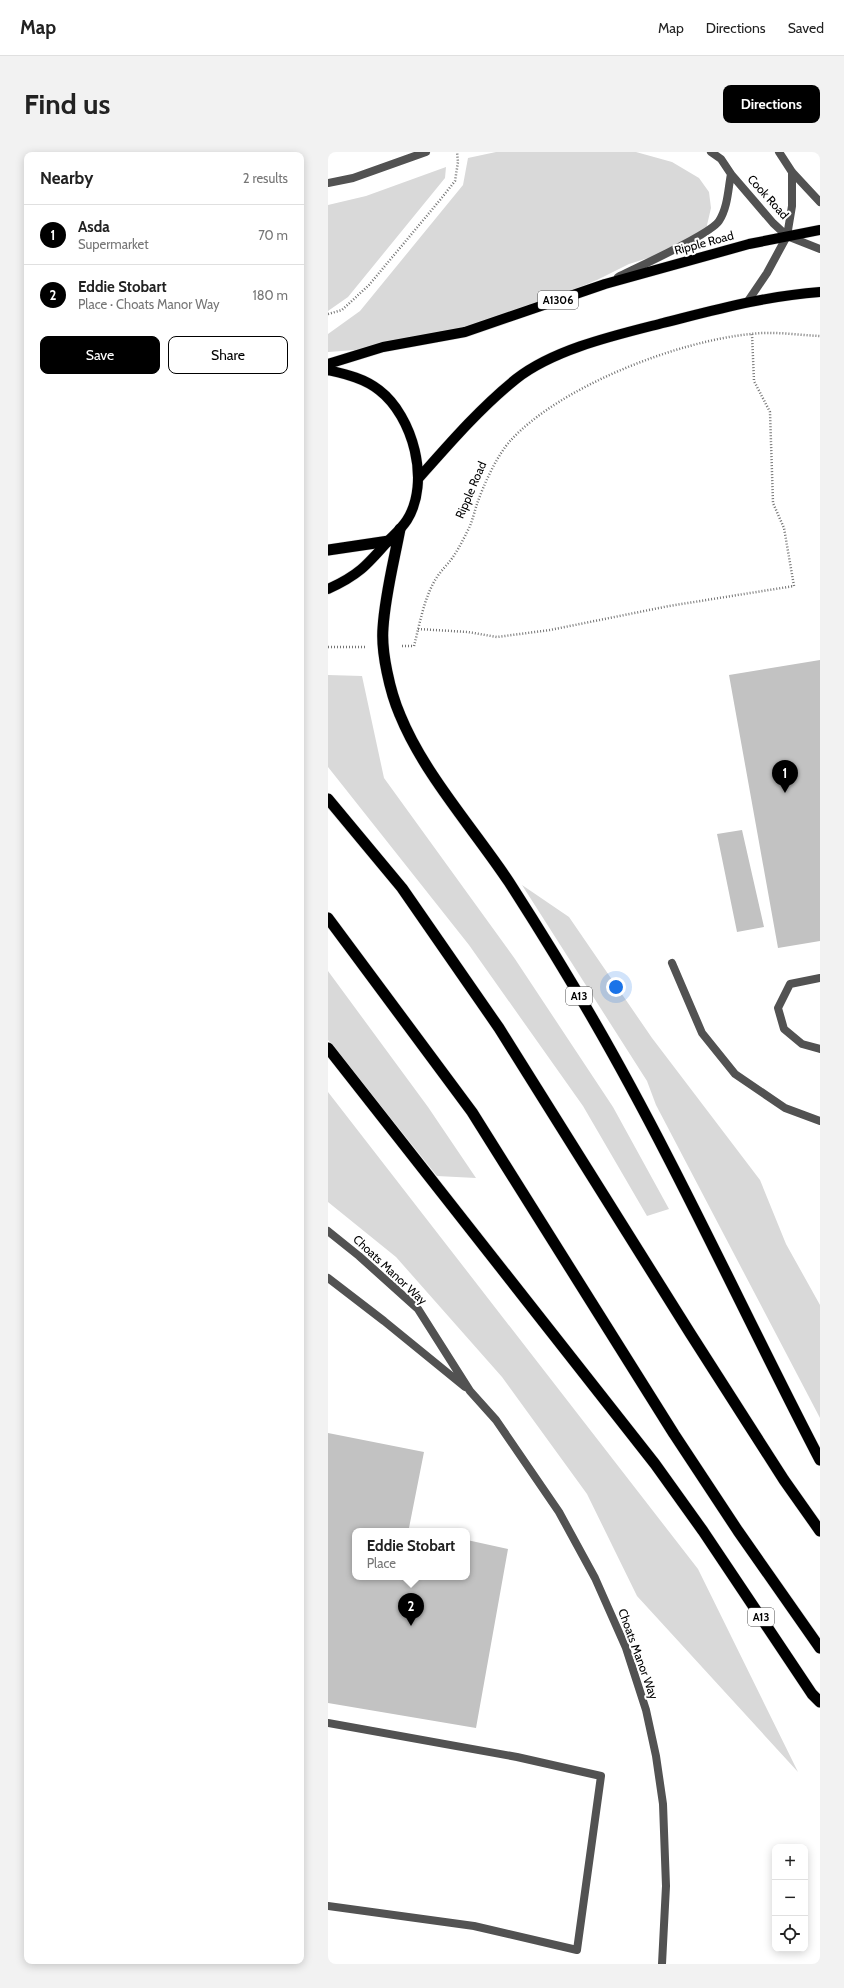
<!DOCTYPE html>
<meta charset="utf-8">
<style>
body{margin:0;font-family:Cabin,sans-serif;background:#f2f2f2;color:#222}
.controls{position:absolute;right:12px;bottom:12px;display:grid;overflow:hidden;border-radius:8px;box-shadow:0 2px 10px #0003}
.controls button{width:36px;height:36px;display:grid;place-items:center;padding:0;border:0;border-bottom:1px solid #e0e0e0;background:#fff;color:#222;font:20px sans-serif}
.you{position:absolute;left:288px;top:835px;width:14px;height:14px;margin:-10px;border:3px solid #fff;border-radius:50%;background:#1a73e8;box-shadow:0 0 0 6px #1a73e833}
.badge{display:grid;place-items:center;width:26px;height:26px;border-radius:50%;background:#000;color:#fff;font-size:13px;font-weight:700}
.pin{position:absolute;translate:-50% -33px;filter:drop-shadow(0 1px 2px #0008)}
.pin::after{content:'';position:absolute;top:21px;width:14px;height:12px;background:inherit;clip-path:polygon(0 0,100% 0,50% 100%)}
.popup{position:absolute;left:24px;top:1376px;width:118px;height:52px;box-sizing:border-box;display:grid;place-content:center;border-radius:8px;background:#fff;filter:drop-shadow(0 1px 3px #0005);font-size:13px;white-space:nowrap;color:#767676}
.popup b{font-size:15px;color:#222}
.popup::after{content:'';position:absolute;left:50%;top:100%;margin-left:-8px;border:8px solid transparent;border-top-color:#fff}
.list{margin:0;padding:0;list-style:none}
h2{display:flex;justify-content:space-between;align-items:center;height:52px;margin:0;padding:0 16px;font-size:17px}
h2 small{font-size:13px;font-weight:400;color:#767676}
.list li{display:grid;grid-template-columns:26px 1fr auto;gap:12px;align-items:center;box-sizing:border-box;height:60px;padding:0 16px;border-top:1px solid #e0e0e0}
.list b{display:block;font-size:15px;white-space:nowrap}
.list p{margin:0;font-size:13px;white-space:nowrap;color:#767676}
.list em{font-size:13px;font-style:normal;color:#767676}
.actions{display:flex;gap:8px;padding:12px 16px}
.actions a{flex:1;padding:9px 0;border:1px solid #000;border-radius:8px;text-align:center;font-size:14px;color:#000}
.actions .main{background:#000;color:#fff}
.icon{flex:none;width:22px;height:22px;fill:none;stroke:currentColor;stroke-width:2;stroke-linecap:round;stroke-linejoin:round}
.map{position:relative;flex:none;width:492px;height:1812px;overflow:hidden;border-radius:8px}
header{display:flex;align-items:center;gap:24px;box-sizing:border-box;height:56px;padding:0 20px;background:#fff;border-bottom:1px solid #e0e0e0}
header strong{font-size:19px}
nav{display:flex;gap:22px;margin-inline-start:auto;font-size:14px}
.intro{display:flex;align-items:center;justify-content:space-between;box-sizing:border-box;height:96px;padding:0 24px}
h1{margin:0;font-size:28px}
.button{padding:10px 18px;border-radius:8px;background:#000;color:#fff;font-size:14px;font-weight:700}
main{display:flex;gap:24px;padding:0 24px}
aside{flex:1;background:#fff;border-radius:8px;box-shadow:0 2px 10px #0003}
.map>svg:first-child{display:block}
.green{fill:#d9d9d9}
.building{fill:#c2c2c2}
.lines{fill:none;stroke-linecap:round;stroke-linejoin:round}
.primary-casing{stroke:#dbdbdb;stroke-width:11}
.trunk-casing{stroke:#dbdbdb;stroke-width:12}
.path{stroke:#747474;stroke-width:2.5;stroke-dasharray:1 2;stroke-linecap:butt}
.service{stroke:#525252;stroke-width:8}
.minor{stroke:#525252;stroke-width:8}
.tertiary{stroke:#525252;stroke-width:8}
.primary{stroke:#000;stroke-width:10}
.trunk{stroke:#000;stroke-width:11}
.labels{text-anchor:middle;stroke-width:4;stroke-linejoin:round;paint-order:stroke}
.shield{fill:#fff;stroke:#4c4c4c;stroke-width:1}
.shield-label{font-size:11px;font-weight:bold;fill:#000}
.street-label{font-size:12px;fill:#000;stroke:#fff}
</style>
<header>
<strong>Map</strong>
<nav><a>Map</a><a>Directions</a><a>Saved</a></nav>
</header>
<div class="intro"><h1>Find us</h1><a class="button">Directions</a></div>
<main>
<aside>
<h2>Nearby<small>2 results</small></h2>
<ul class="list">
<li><span class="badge">1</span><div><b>Asda</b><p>Supermarket</p></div><em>70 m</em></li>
<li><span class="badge">2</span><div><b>Eddie Stobart</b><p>Place · Choats Manor Way</p></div><em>180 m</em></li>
</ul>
<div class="actions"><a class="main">Save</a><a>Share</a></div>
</aside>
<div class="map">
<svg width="492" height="1812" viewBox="0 0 492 1812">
<rect width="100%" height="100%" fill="#fff"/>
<path class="green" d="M168,0H308L344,10L371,26L381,40L383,56L376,86L368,91L301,112L269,128L161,173L41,197L0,200V182L32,159L135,33L140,6Z
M118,15L117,26L20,145L0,159V53L38,44Z
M0,523L34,524L56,626L187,807L285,955L341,1057L319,1064L255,954L141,793L0,615Z
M194,733L241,765L324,886L432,1028L458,1092L492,1153V1266L328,953L319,929Z
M0,819L100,955L148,1026L109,1024L0,888Z
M0,940L370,1417L470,1620L309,1444L259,1342L174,1225L68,1105L0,1050Z"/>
<path class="building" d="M492,508V789L450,796L401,523Z
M414,678L436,775L409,780L389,682Z
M0,1281L96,1300L81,1376L92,1379H27V1425H139V1388L180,1397L148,1576L0,1551Z"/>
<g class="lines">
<g class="primary-casing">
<path id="primary" d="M0,212L55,195L137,180L277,132L421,92L492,78
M0,218C17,222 36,226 51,238C85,264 103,330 79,368C74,376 67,382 61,388C39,413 31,423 0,437
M90,327C121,292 152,256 188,227C226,197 288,183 335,171C387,158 437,144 492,140"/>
</g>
<g class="trunk-casing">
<path id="trunk" d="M72,377C66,409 57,443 55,476C53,500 62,540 72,563C96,622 145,676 181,730C210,775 239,822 266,869C348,1011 416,1162 492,1308
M0,398L61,389
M0,647L74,736L171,876L362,1181L456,1328L492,1379
M0,766L144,960L346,1282L410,1379L492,1496
M0,896L327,1312L375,1379L484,1542L492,1550"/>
</g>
<path class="path" d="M0,162L14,158L41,133L112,48L127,29L130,10L129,0
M90,477L140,480L169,485L222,478L341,454L466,434L456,376L445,351L442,260L426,229L424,182
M74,494H86C92,471 96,445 109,425C113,419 118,414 122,409C129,400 134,390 139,380C144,371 146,361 149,352C156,332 169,303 183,288C233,234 350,189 423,182C445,179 470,183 492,184
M0,495H37"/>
<path class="service" d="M344,811L374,881L407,922L457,956L492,969
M492,826L462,832L450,856L456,877L474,892L492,897
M0,1571L189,1605L273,1624L249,1798L146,1774L0,1754"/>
<path class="minor" d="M451,0L464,20L492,50
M403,22L445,71L459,84L492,97
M0,31L25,26L98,0
M290,125C308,116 383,82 391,69C400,55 400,37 403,22L393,7L383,0
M420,149L439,121L459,84L464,54V20"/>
<path class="tertiary" d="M0,1079L31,1104L90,1157L142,1239L168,1268L231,1360L267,1426L298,1496L318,1558L328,1604L335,1652L338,1734L334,1812
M0,1126L56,1169L137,1235"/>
<use href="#primary" class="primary"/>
<use href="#trunk" class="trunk"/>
</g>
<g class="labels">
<g class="shield">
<rect x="210" y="139" width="40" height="18" rx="3"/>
<rect x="238" y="835" width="26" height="18" rx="3"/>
<rect x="420" y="1456" width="26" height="18" rx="3"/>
</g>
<g class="shield-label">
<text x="230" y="152">A1306</text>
<text x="251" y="848">A13</text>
<text x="433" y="1469">A13</text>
</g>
<g class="street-label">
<text transform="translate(440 45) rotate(48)" y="4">Cook Road</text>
<text transform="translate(376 91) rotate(-15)" y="4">Ripple Road</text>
<text transform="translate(143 338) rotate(-67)" y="4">Ripple Road</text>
<text transform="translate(62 1118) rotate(43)" y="4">Choats Manor Way</text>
<text transform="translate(310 1502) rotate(70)" y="4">Choats Manor Way</text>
</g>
</g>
</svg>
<div class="controls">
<button>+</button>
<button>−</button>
<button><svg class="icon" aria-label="locate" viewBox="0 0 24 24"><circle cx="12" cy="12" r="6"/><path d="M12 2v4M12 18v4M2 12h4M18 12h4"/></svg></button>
</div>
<div class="you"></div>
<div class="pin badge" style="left:457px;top:641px">1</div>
<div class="pin badge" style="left:83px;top:1474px">2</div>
<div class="popup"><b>Eddie Stobart</b>Place</div>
</div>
</main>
